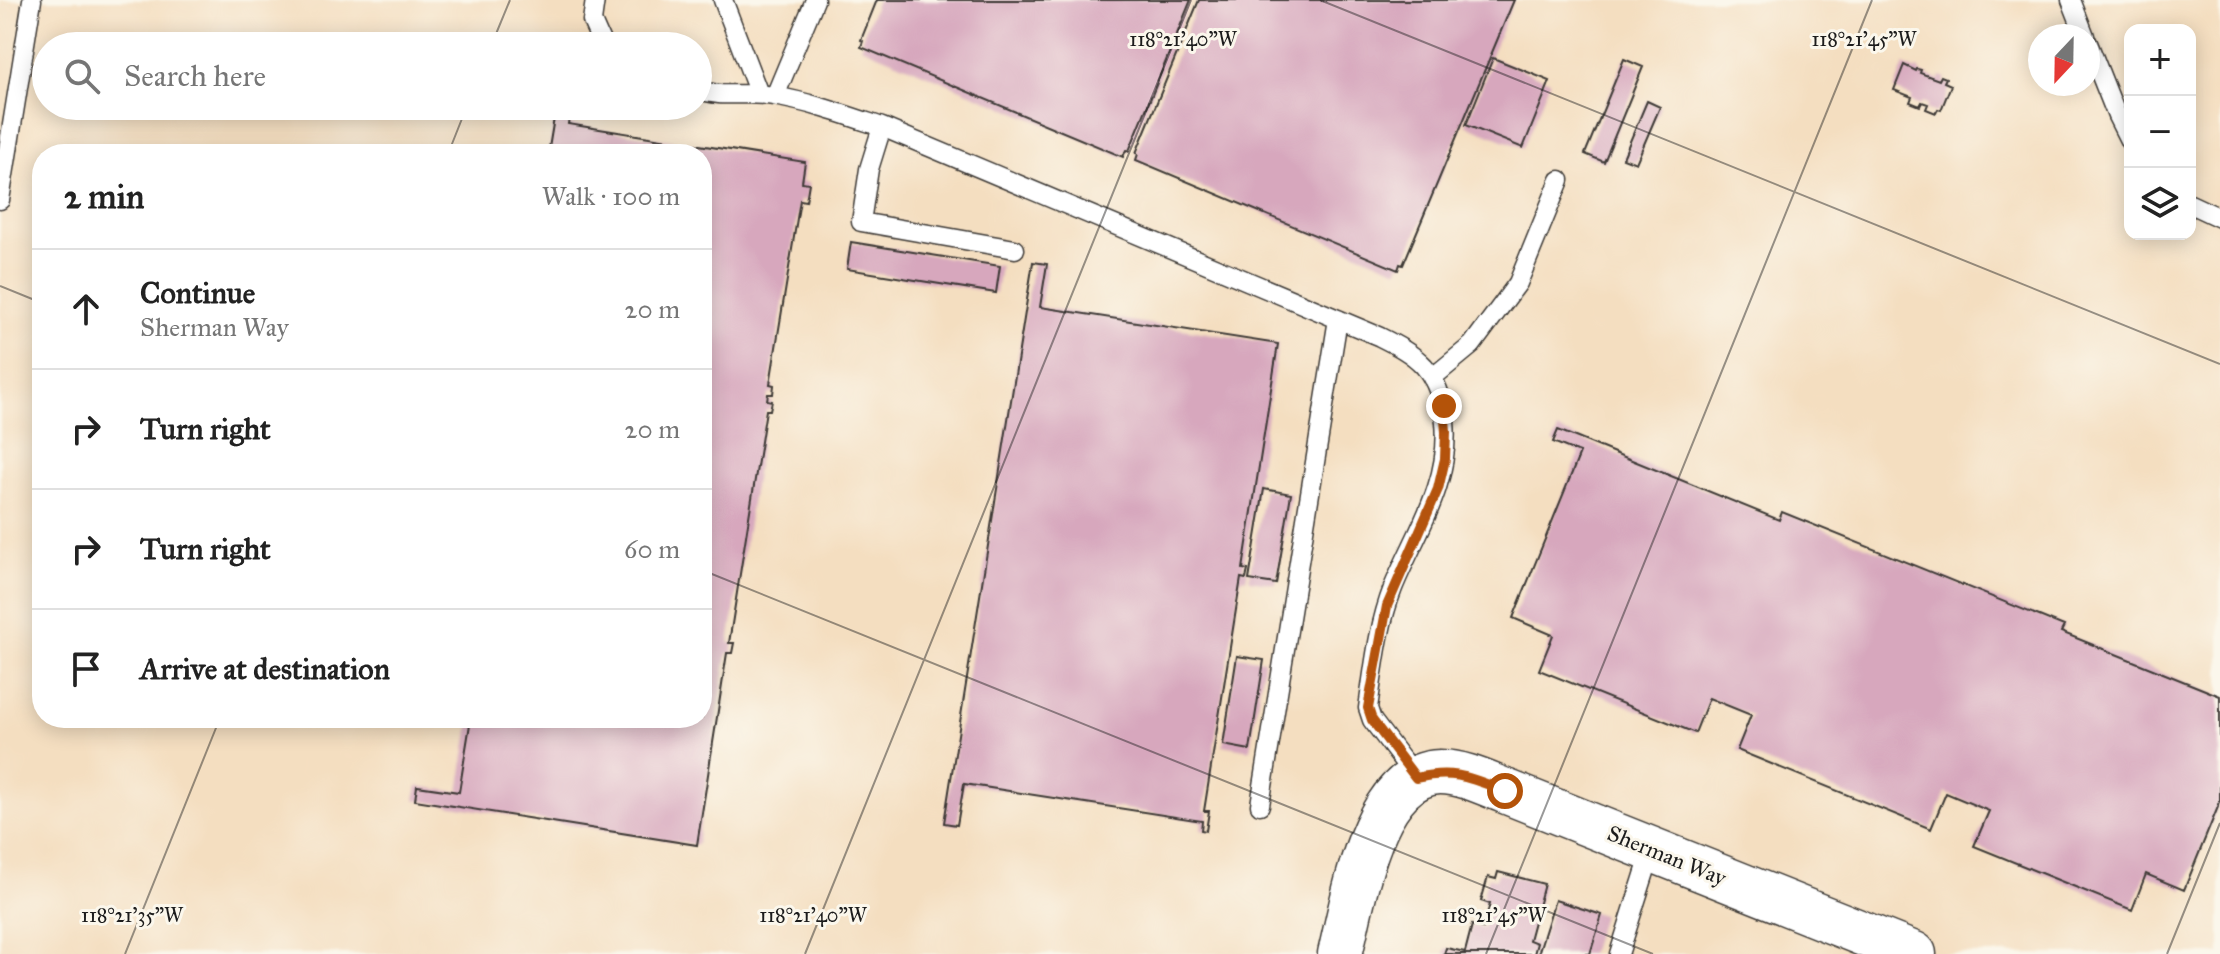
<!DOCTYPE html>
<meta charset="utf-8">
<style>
body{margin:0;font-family:"IM FELL Great Primer",serif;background:#f6f6f6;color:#222}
.controls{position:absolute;right:24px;top:24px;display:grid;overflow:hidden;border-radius:16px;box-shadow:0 4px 20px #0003}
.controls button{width:72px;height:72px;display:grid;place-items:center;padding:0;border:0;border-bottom:2px solid #e0e0e0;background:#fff;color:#222;font:40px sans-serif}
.compass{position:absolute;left:2028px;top:24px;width:72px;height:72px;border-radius:50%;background:#fff;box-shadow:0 4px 20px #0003;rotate:202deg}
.stop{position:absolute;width:24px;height:24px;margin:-18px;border:6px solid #b45309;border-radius:50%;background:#fff}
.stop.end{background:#b45309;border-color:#fff;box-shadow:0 2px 8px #0008}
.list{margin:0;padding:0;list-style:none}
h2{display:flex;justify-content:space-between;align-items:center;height:104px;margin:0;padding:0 32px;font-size:34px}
h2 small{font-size:26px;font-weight:400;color:#767676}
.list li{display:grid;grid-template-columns:52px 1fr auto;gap:24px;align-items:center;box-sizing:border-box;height:120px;padding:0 32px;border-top:2px solid #e0e0e0}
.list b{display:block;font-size:30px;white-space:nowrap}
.list p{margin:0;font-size:26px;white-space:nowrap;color:#767676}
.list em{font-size:26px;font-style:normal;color:#767676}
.icon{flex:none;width:44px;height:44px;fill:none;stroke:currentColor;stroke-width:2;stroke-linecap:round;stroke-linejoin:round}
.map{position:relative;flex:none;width:2220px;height:954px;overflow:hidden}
.search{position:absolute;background:#fff;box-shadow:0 4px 20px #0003;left:32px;top:32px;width:680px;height:88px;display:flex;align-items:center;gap:20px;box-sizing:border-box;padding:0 28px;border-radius:44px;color:#767676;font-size:30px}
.panel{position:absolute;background:#fff;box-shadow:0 4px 20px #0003;left:32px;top:144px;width:680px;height:584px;border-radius:32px}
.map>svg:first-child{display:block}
.building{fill:#d7a7bd}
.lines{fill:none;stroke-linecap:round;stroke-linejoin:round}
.service-casing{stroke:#3c3935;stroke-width:21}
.primary-casing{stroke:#3c3935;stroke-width:47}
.service{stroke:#fff;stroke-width:18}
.primary{stroke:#fff;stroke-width:44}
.route{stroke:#b45309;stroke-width:10}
.ticks{fill:none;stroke:#1c1c1c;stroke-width:2;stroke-opacity:0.45}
.labels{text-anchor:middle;stroke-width:6;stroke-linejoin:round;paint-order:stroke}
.street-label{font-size:22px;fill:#1c1c1c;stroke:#fbf7ec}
.ticks-label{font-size:20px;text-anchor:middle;fill:#1c1c1c;stroke:#fbf7ec;stroke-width:6;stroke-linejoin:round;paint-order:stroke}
</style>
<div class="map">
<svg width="2220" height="954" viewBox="0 0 2220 954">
<rect width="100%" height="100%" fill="#fbf7ec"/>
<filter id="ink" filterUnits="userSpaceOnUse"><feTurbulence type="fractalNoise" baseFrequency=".0125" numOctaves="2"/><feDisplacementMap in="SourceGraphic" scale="16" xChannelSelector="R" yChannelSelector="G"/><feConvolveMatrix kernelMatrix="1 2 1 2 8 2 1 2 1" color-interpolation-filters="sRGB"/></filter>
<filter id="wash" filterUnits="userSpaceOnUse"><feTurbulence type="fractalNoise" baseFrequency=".006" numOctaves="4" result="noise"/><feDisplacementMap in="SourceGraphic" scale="32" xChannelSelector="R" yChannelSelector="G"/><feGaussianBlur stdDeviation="1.8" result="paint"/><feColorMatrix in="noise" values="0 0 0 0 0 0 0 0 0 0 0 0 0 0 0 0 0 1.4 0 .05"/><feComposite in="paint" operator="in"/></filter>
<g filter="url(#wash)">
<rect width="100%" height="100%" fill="#f4dec0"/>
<g id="blocks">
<path class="building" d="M877,0H1191L1129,151L1126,150L1123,157L861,47L863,41L861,40Z
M1199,0H1514L1403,265L1400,264L1398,270L1136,160L1138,154L1136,153Z
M1493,58L1550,81L1523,148L1466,125Z
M1624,59L1643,67L1604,162L1585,154Z
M1904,65L1916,71L1917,69L1921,70L1920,73L1939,80L1941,76L1946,78L1944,82L1951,85L1941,110L1938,109L1936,113L1926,109L1928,104L1922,102L1920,106L1910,102L1912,97L1894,90Z
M1647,101L1660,107L1636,163L1623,158Z
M556,106H571L568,124L805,162L802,182L809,183L806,201L800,200L770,384L774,385L773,394H768L767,400L772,401L770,410H766L729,643H734L732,653H727L697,845L415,800L417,786L459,792L471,718H702V154H548Z
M851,242L1000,266L996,293L847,269Z
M1033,262L1047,264L1040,307L1278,344L1243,569L1248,570L1246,579L1241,578L1204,811H1209L1206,831L1201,830L1202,821L964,784L957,825L944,823Z
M1558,430L1779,520L1782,512L2064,626L2061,632L2220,696V802L2184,890L2146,874L2132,910L1974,846L1989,811L1946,793L1931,829L1737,750L1751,715L1709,698L1695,733L1539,670L1553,635L1513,618L1580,453L1553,442Z
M1264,489L1291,494L1276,584L1249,580Z
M1237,656L1264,660L1250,750L1223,745Z
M1498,872L1544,884L1529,940L1537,943L1534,954H1444L1446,948L1465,952L1472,925L1483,928L1490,904L1481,901L1488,877L1496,879Z
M1555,900L1602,915L1590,954H1538Z"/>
</g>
</g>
<g filter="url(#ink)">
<use href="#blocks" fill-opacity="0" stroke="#3c3935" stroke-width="2"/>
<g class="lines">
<g class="service-casing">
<path id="service" d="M595,0L592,21L603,46
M723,0L759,94
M2071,0L2085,36
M2088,43L2117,116L2130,142
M698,89C721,99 748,91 773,96C810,102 846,115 882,127L1378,336C1394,344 1411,352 1424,366C1438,382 1443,401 1445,422C1451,484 1415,534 1393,588C1378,626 1374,668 1368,708L1372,720L1416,778
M775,96L815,0
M882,127L869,169L861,222L1015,249
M0,200L32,0
M2190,204L2220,218
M1432,378L1472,345L1518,283L1560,180
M1260,805L1338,319
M1619,954L1652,850"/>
</g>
<g class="primary-casing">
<path id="primary" d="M1340,954C1353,903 1371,773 1440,772C1462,772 1485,783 1505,791L1914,954"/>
</g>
<use href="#service" class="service"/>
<use href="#primary" class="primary"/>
</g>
</g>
<g class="lines" filter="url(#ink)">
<path class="route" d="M1444,406L1446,432L1445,459L1438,489L1387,606L1368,708L1372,720L1416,778C1453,769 1471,778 1505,791"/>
</g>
<path class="ticks" d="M1320,0L2220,364M491,46L510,0M448,154L467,106M0,286L42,303M702,570L1653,954M125,954L220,718M805,954L1191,0M1486,954L1872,0M2167,954L2220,823"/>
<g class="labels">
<g class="street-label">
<text transform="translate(1667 855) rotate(22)" y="8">Sherman Way</text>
</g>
</g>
<g class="ticks-label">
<text x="1183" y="46">118°21'40"W</text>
<text x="1864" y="46">118°21'45"W</text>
<text x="132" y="922">118°21'35"W</text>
<text x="813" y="922">118°21'40"W</text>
<text x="1494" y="922">118°21'45"W</text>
</g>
</svg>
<div class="controls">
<button>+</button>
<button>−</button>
<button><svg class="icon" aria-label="layers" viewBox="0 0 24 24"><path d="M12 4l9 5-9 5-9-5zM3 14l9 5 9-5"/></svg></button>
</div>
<svg class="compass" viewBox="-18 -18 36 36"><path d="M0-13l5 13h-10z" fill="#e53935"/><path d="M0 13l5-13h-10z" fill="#767676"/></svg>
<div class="stop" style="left:1505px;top:791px"></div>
<div class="stop end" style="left:1444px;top:406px"></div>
<div class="search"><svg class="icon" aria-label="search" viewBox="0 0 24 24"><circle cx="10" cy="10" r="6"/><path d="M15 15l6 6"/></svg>Search here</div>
<section class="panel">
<h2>2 min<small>Walk · 100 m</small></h2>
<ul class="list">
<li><svg class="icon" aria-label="ahead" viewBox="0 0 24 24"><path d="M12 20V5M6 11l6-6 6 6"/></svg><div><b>Continue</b><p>Sherman Way</p></div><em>20 m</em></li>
<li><svg class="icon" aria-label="right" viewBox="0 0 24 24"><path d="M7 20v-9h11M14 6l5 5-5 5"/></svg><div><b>Turn right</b></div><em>20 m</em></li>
<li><svg class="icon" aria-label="right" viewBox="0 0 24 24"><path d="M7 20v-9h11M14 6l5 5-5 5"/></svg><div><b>Turn right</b></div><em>60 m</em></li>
<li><svg class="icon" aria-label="arrive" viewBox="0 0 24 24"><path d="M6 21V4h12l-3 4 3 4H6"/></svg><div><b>Arrive at destination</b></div></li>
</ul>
</section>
</div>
